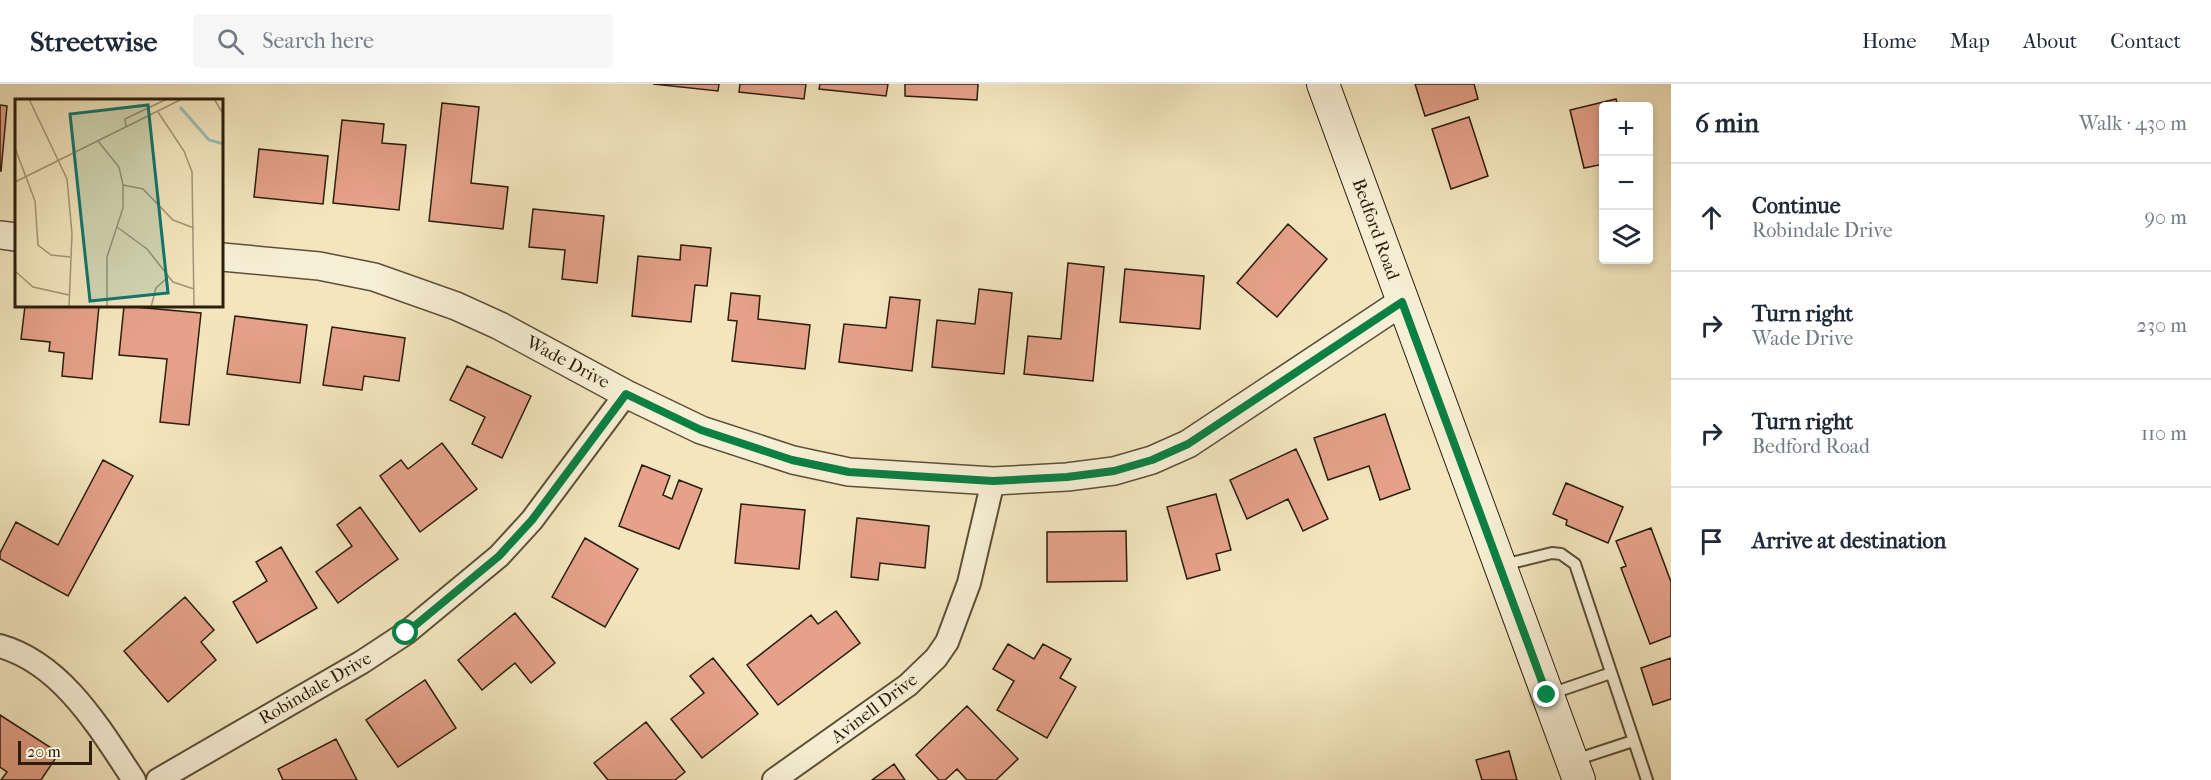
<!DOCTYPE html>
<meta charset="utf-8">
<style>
body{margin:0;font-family:"IM FELL French Canon",serif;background:#f6f6f7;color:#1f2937}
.controls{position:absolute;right:18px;top:18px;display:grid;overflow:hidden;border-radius:6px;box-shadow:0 3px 9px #0003}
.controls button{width:54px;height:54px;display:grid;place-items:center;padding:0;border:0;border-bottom:2px solid #e0e1e3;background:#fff;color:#1f2937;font:30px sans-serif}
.scale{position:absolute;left:18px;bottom:15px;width:74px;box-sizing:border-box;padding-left:6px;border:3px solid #2b1e0c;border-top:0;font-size:16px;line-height:21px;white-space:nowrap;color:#2b1e0c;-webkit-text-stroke:4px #f7efd5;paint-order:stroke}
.stop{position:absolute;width:18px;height:18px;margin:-14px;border:4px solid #0b8043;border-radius:50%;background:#fff}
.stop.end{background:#0b8043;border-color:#fff;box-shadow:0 2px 6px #0008}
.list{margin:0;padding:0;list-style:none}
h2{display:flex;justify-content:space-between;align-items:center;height:78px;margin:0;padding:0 24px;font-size:26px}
h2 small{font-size:20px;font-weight:400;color:#747a83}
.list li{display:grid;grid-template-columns:39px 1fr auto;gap:18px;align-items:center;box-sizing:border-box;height:108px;padding:0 24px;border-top:2px solid #e0e1e3}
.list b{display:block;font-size:22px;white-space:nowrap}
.list p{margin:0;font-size:20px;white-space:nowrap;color:#747a83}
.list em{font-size:20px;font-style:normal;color:#747a83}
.icon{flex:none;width:33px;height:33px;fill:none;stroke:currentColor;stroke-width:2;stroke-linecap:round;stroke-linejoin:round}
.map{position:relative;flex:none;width:1671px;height:696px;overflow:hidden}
header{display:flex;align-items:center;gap:36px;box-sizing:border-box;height:84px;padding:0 30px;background:#fff;border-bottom:2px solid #e0e1e3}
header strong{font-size:28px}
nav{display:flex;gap:33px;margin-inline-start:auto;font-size:21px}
.search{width:420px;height:54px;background:#f6f6f7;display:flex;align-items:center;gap:15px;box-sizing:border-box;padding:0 21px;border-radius:6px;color:#747a83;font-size:22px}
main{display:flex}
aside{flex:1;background:#fff}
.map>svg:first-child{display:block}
.building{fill:#e5a189;stroke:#2b1e0c;stroke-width:1.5}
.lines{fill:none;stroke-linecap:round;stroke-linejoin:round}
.service-casing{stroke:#5d5038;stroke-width:14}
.minor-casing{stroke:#5d5038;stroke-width:26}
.tertiary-casing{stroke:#5d5038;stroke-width:30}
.secondary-casing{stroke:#2b1e0c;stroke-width:34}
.service{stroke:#f7efd5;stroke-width:10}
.minor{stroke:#f7efd5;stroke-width:22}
.tertiary{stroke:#f7efd5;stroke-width:27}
.secondary{stroke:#f7efd5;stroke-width:32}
.route{stroke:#0b8043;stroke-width:8}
.labels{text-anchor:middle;stroke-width:4.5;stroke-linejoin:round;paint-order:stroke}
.street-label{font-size:18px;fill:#2b1e0c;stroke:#f7efd5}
.inset-river{fill:none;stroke:#9dbeb8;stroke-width:3}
.inset-road{fill:none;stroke:#a39677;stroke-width:1.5}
.view{fill:#0f766e;fill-opacity:0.15;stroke:#0f766e;stroke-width:3}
.inset-edge{fill:none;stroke:#2b1e0c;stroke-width:3}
</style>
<header>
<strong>Streetwise</strong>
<div class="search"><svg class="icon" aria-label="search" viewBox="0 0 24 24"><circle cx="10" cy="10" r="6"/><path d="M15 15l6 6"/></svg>Search here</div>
<nav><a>Home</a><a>Map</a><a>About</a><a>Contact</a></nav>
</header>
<main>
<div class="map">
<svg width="1671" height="696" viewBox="0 0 1671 696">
<rect width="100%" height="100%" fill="#f3e6be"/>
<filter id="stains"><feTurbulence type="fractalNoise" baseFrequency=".00333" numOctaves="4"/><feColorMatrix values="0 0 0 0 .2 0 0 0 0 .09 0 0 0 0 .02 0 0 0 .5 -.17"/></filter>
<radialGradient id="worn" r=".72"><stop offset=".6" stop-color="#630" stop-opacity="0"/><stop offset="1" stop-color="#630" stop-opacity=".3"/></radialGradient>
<path class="building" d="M653,0H719L718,7Z
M740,0H806L804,15L739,8Z
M820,0H888L886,12L819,5Z
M905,0H978L977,16L905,12Z
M1415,0H1474L1478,15L1425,32Z
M1616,15L1618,22H1604V80L1584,84L1570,26Z
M442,19L479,23L471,99L508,103L503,145L429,137Z
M0,21L7,22L1,87H0Z
M1469,33L1488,92L1451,105L1432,45Z
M342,36L384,40L382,59L406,61L399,126L333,119Z
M259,65L328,72L323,120L254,113Z
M533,125L604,132L597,199L562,195L565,166L529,163Z
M1288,140L1327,175L1277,233L1237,199Z
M681,161L711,164L707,202L695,201L691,238L632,232L638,172L680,176Z
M1068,179L1104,183L1093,297L1024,290L1028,252L1061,255Z
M1125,185L1204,192L1200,245L1120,238Z
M979,205L1012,209L1004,290L932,283L937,236L975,240Z
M731,209L760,212L758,235L810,241L805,285L732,277L737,237L728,236Z
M890,213L920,216L912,287L839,278L844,240L886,244Z
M25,222H99L92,295L62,292L64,269L49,267L50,258L21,255Z
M124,222L201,229L189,341L160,338L167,275L119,271Z
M235,232L307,241L300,299L227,290Z
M332,243L405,254L399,297L364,292L362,306L323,301Z
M467,282L531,312L502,374L472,360L485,333L450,316Z
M1385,330L1410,405L1380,416L1369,382L1328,396L1314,354Z
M442,359L477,405L420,448L380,392L401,376L408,385Z
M1296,365L1328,435L1303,447L1288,415L1247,435L1230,396Z
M103,376L133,392L68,512L0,475V469L16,438L58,461Z
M642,381L670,392L663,411L672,415L679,396L702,405L679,465L619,442Z
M1566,399L1623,423L1608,459L1566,441L1567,436L1553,430Z
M1216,410L1231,466L1216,470L1220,486L1187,495L1167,423Z
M741,420L805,426L799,485L735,479Z
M360,423L398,475L338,519L316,488L352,462L337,441Z
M857,434L929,442L925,484L880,479L878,496L851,493Z
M1651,444L1671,498V552L1650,560L1621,484L1626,482L1616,457Z
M1126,447L1127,497L1047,498V448Z
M585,454L638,485L605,543L552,513Z
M281,463L317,524L257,559L233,518L267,497L256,478Z
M185,513L214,546L201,558L216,576L168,618L124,567Z
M836,527L860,559L778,621L747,581L811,531L818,540Z
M515,529L555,579L531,599L515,579L482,606L458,576Z
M1008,560L1034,575L1043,560L1071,575L1060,594L1076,603L1047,654L997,626L1014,597L993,585Z
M713,574L758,630L702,674L671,635L704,609L690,592Z
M1671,574V615L1653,621L1641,584Z
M425,596L456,644L398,683L366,636Z
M967,622L1018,675L996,696H967L957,685L945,696H939L916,671Z
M0,631L59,669L41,696H1L7,688L0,683Z
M646,638L685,688L675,696H608L594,679Z
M336,655L357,696H283L278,685Z
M1509,667L1517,696H1482L1476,676Z
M894,680L905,696H872Z"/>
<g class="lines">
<g class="service-casing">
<path id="service" d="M1503,481L1552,469L1561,470L1575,480L1647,696
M1550,610L1611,589
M1575,676L1633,657"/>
</g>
<g class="minor-casing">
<path id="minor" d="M0,562C63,580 100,645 134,696
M158,696L362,578L406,549L499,472L532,436L626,310
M774,696L908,601L936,574L947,558L969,499L993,397"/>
</g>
<g class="tertiary-casing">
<path id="tertiary" d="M0,151L16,153
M222,173L319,182L374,193L456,222L500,242L626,310L701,346L793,376L849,388L993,397L1067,393L1114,387L1152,376L1188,360L1402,218"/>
</g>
<g class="secondary-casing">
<path id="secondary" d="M1323,0L1579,696"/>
</g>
<use href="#service" class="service"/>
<use href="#minor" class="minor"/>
<use href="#tertiary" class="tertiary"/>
<use href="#secondary" class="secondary"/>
</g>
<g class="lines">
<path class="route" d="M406,549L499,472L532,436L626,310L701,346L792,376L849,388L993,397L1067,393L1114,387L1152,376L1188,360L1402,218L1547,611"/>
</g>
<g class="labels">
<g class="street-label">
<text transform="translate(1376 145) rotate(70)" y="6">Bedford Road</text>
<text transform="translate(568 278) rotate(28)" y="6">Wade Drive</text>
<text transform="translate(315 604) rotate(-30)" y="6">Robindale Drive</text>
<text transform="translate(874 624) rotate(-37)" y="6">Avinell Drive</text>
</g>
</g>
<g transform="translate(15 15)">
<rect width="208" height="208" fill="#f3e6be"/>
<path class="inset-river" d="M165,8L194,41L209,45"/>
<path class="inset-road" d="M14,0L52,80L57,135L54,208M199,0L209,16M143,13L169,52L177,73L179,208M111,28L110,20L152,0M83,42L104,68L108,86V109L92,158V208M0,49L20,102L23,146L36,156L55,158M0,83L167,0M108,86L128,90L158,121L179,129M102,128L132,150L158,183L179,190M0,172L18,188L54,196M136,208L141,189L153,178"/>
<path class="view" d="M133,6L153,194L75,202L55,15Z"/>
<rect width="208" height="208" class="inset-edge"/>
</g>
<rect width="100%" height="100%" filter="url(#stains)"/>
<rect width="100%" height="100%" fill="url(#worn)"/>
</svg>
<div class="controls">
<button>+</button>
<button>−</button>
<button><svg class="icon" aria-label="layers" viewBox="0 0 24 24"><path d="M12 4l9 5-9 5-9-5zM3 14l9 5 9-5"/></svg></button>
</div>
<div class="scale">20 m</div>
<div class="stop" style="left:406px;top:549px"></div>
<div class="stop end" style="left:1547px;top:611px"></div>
</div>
<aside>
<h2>6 min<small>Walk · 430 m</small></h2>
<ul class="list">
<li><svg class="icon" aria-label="ahead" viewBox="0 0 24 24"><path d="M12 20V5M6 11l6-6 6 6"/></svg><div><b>Continue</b><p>Robindale Drive</p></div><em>90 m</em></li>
<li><svg class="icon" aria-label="right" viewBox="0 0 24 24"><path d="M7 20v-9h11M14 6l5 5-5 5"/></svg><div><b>Turn right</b><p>Wade Drive</p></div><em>230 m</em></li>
<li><svg class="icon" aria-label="right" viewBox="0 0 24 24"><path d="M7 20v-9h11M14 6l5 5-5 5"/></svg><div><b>Turn right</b><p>Bedford Road</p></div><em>110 m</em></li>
<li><svg class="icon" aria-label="arrive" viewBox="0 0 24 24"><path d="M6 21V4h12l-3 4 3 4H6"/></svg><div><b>Arrive at destination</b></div></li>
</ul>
</aside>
</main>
